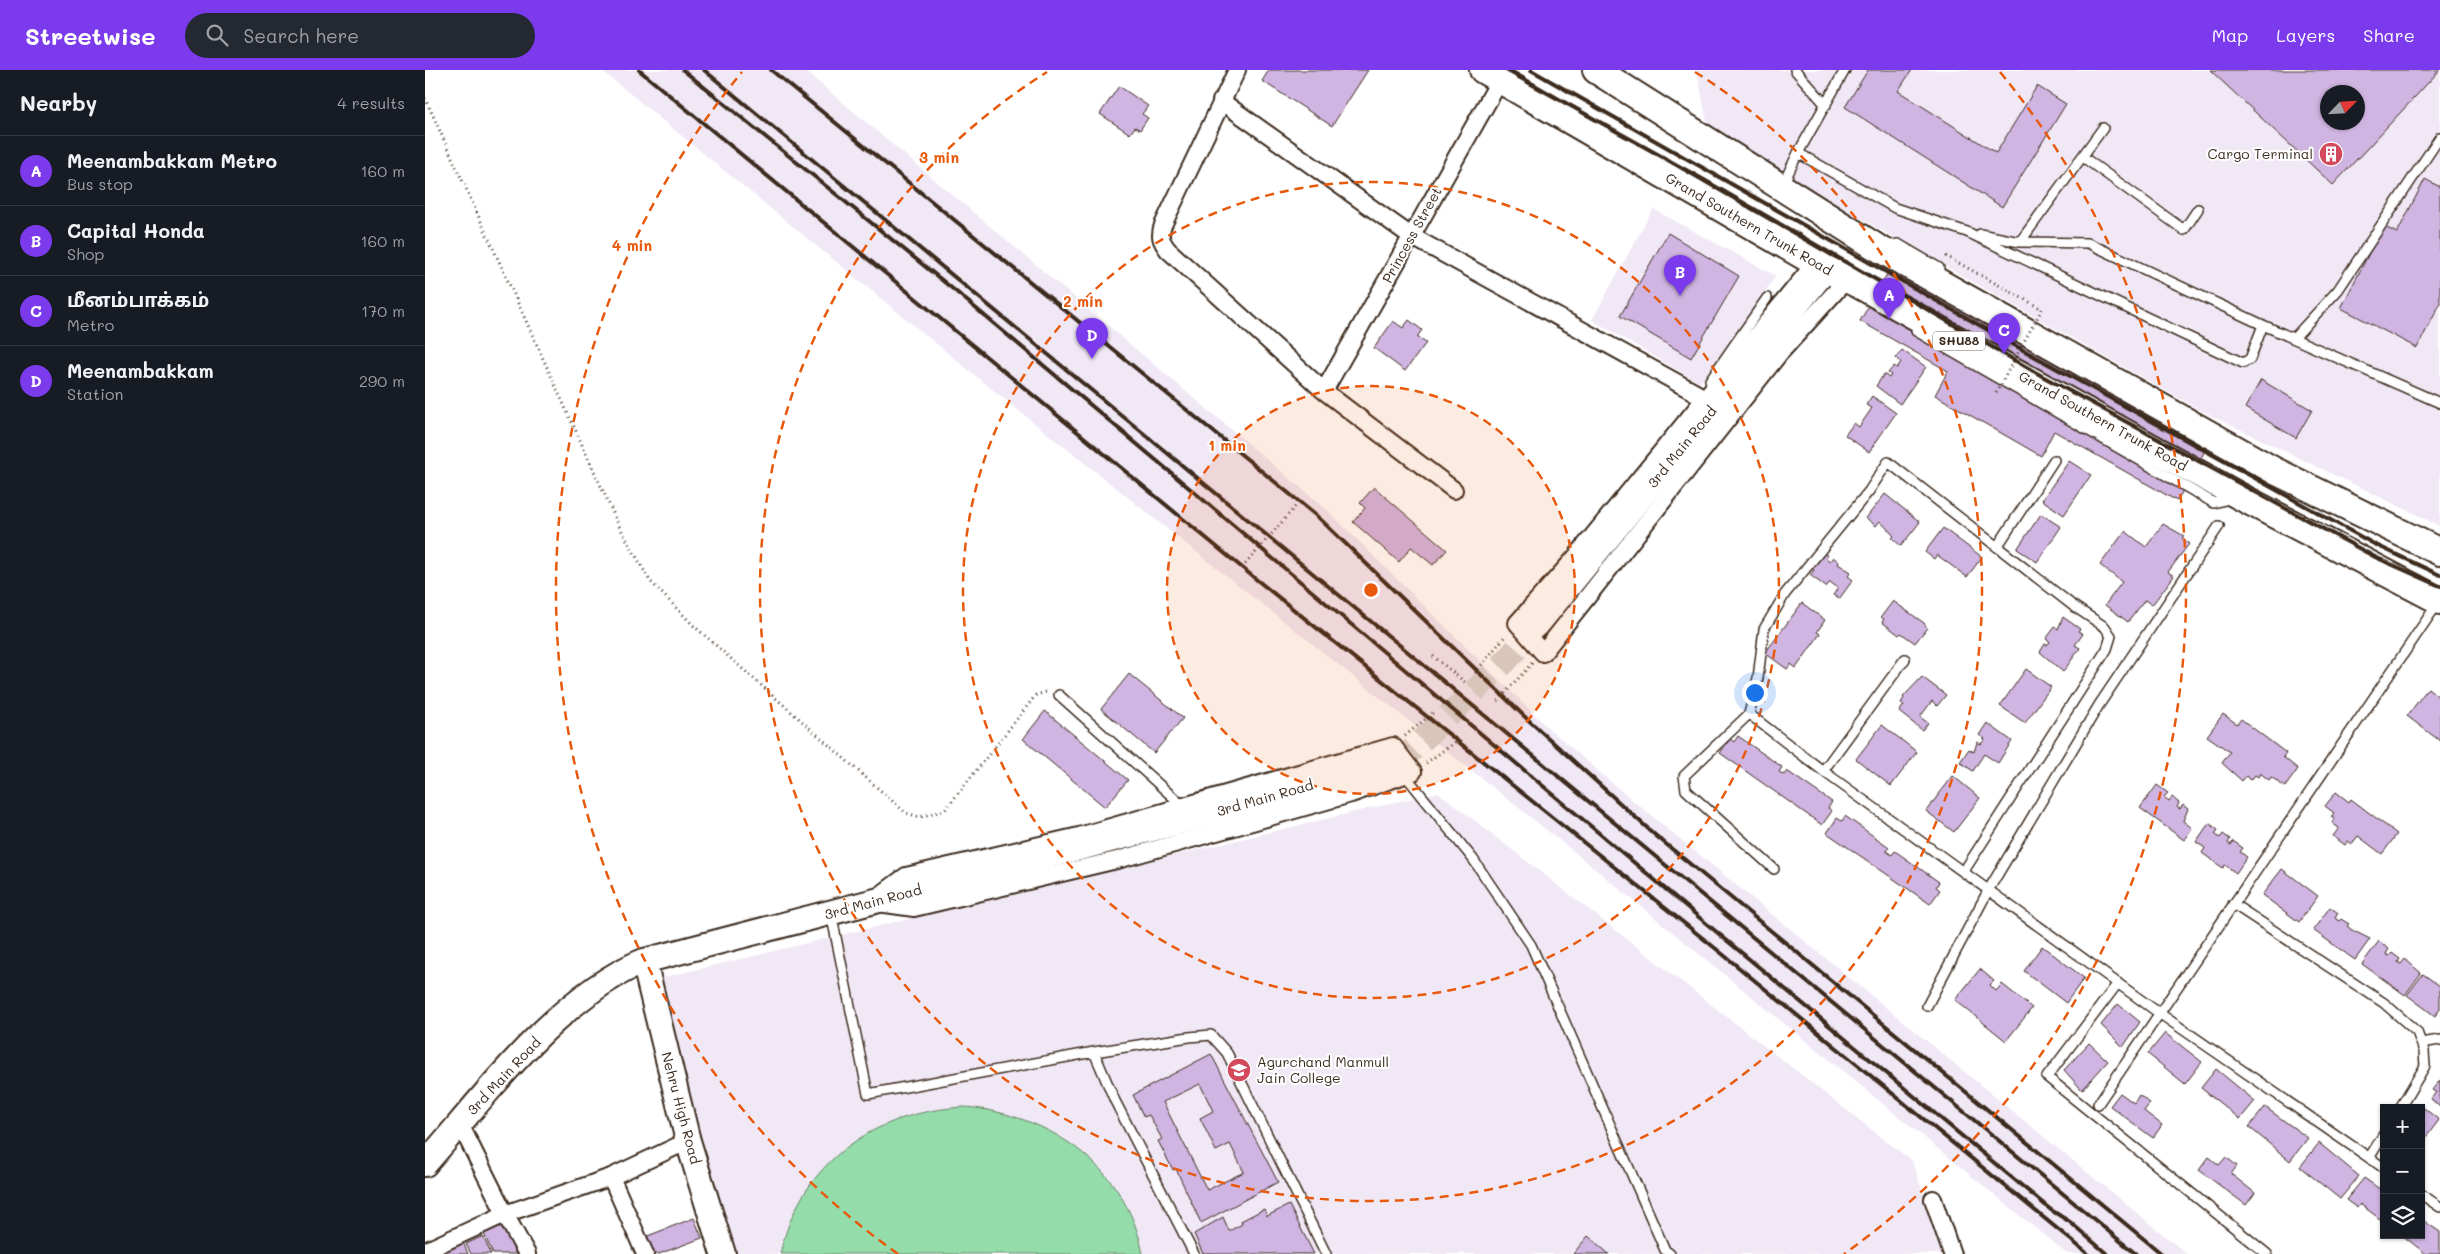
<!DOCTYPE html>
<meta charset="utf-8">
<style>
body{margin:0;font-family:Mali,"Noto Sans Tamil",sans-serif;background:#242831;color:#f1f3f6}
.controls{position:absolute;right:15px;bottom:15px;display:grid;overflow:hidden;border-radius:0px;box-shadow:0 1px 4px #0004}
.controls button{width:45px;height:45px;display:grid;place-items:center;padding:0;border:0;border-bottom:1px solid #363941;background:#171b24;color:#f1f3f6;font:25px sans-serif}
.compass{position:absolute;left:1895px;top:15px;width:45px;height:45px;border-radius:50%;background:#171b24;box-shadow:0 1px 4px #0004;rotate:65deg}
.you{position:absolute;left:1329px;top:622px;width:18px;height:18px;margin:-12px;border:4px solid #fff;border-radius:50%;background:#1a73e8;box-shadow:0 0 0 8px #1a73e833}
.badge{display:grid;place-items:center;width:32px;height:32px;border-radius:50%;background:#7c3aed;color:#fff;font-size:16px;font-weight:700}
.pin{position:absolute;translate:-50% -41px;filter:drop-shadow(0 1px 2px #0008)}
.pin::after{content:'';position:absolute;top:26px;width:18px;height:15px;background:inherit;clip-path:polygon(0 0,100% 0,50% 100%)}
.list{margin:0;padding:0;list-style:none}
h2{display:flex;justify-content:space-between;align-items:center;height:65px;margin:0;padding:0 20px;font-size:21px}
h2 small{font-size:16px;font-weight:400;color:#9ea1a6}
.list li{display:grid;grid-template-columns:32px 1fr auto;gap:15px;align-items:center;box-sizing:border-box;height:70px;padding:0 20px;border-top:1px solid #363941}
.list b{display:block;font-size:19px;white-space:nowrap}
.list p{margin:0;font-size:16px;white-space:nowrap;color:#9ea1a6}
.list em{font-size:16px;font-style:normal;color:#9ea1a6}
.icon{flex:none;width:28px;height:28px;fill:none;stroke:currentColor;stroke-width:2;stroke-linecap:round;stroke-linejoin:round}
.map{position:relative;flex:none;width:2015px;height:1184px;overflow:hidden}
header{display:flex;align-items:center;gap:30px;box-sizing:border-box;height:70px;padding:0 25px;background:#7c3aed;color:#fff}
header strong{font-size:24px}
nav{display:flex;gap:28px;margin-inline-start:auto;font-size:18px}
.search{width:350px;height:45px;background:#242831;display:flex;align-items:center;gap:12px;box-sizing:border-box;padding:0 18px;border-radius:28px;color:#9ea1a6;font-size:19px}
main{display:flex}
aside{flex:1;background:#171b24}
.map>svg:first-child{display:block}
.built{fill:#f1e8f6;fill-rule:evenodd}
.green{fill:#94dcaa;stroke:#688364}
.building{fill:#d0b4e1;stroke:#3b2a1e;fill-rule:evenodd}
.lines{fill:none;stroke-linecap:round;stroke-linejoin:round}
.secondary-tunnel{stroke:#d8d4d2;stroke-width:24;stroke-dasharray:24 12;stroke-linecap:butt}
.lane-casing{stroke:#3b2a1e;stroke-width:12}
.street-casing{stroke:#3b2a1e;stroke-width:20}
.secondary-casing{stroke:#3b2a1e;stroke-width:28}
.primary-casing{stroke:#3b2a1e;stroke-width:30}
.path{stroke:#3b2a1e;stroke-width:3;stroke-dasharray:1 4;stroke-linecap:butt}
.lane{stroke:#fff;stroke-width:9}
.street{stroke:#fff;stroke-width:16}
.secondary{stroke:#fff;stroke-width:24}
.primary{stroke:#fff;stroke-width:26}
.rail{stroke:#3b2a1e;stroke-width:4}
.path-bridge{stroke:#3b2a1e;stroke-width:3;stroke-dasharray:1 4;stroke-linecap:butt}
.ring{fill:none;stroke:#e8590c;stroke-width:2.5;stroke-dasharray:9 6}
.labels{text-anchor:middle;stroke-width:4;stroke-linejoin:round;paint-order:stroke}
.shield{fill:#fff;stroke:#766a62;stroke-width:1}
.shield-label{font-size:12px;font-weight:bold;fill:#3b2a1e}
.poi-label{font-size:14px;fill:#3b2a1e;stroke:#fff;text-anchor:end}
.street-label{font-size:14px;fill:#3b2a1e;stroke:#fff}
.centre{fill:#e8590c;stroke:#fff;stroke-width:2.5}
.ring-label{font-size:15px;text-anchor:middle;font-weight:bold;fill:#e8590c;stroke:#fff;stroke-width:4;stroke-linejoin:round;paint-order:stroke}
</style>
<header>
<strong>Streetwise</strong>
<div class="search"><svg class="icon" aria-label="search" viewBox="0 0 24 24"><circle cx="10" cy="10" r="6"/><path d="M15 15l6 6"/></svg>Search here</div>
<nav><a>Map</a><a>Layers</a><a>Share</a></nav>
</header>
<main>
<aside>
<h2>Nearby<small>4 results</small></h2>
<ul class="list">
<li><span class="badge">A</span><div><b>Meenambakkam Metro</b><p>Bus stop</p></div><em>160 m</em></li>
<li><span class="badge">B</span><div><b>Capital Honda</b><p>Shop</p></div><em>160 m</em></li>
<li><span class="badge">C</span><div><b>மீனம்பாக்கம்</b><p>Metro</p></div><em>170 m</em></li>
<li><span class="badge">D</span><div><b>Meenambakkam</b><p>Station</p></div><em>290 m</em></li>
</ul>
</aside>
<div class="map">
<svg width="2015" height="1184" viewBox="0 0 2015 1184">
<rect width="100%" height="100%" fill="#fff"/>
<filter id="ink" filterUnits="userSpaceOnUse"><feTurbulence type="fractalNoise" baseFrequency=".02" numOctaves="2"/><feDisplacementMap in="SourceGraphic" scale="10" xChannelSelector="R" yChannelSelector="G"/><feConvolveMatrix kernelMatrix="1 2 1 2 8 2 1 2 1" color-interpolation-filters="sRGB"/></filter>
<g filter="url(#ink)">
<path class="built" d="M176,0H379L902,440L1120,655L1194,719L1762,1184H1642L1148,781L579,329Z
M1272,0H2015V456L1773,339L1284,63ZM1902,22H1932V52H1902Z
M1228,139L1351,206L1275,313L1167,250Z
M1013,722L1487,1091L1519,1184H307L232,909Z"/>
<path class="green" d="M540,1037C624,1044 702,1097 718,1184H355C375,1093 449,1041 540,1037Z"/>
<path class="building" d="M844,0H943L907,56L837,11Z
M1443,0H1487L1473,21L1571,83L1612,16L1641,34L1577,137L1420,37Z
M1785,0H2015L1908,115ZM1902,22H1932V52H1902Z
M694,16L723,36L717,44L723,48L715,60L710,57L705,64L675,44Z
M2000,109L2015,117V234L1992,278L1916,238L1958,156L1972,163Z
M1243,163L1314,206L1266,288L1195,246Z
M1469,192L1648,277L1637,297L1781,379L1752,431L1629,361L1616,386L1510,325L1523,301L1435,251Z
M984,250L997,260L992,267L1001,273L980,301L949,278L968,251L978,258Z
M1477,280L1501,297L1475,334L1451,316L1459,304L1464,308L1466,305L1463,303L1469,296L1472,298L1476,292L1471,288Z
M1836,310L1887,340L1871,368L1820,338Z
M1447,326L1471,343L1444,382L1420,365L1429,353L1434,357L1447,338L1441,335Z
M1644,391L1666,405L1639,445L1617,430Z
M949,417L1022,480L1008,495L986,477L974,492L928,452L940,438L935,433Z
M1460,424L1495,452L1476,476L1467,468L1469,466L1455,451L1451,456L1441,448Z
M1616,444L1636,457L1612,492L1592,479Z
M1738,454L1759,466L1757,468L1764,474L1743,502L1749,506L1727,535L1720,530L1703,552L1680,535L1697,512L1675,495L1700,461L1721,477Z
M1518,458L1557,487L1542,507L1512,485L1509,489L1500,482Z
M1396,481L1402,485L1401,488L1405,491L1408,487L1414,492L1413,494L1426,502L1423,506L1428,510L1414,529L1408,525L1413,518L1405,512L1401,517L1385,505L1389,500L1384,496Z
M1468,531L1499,553L1502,558L1490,573L1476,563L1474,565L1457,552L1459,549L1456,547Z
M1377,533L1400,550L1392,562L1395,564L1371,598L1366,594L1362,599L1340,583Z
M1638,547L1655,559L1653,561L1658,564L1650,575L1655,578L1638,602L1615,582L1620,574L1622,575L1625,572L1621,569L1630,557L1633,559Z
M1601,599L1626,617L1600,653L1575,636Z
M704,604L758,648L729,683L676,639Z
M1497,607L1521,625L1512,636L1507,631L1495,647L1503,653L1497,660L1474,642L1479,635L1476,633L1479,628L1478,627Z
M2003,618L2015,628V671L1982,646Z
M620,641L703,710L680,737L598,669Z
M1798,644L1812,654L1816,649L1861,683L1858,687L1873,699L1860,717L1846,707L1844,710L1835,703L1833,707L1830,705L1826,710L1821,706L1817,711L1797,693L1805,682L1782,666Z
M1562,653L1587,671L1573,693L1559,684L1548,701L1535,692L1544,679L1549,682L1552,672L1556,674L1560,669L1554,665Z
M1457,655L1492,682L1466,716L1431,689Z
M1313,666L1357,697L1354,702L1359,705L1362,701L1407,732L1403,738L1407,741L1397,755L1295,683L1305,669L1309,672Z
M1528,706L1555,728L1529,762L1501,741Z
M1732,715L1743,723L1739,727L1744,731L1747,727L1754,733L1752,737L1755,739L1758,735L1763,739L1758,751L1767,758L1759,770L1715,738Z
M1911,722L1924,732L1926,729L1972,764L1957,784L1933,766L1927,774L1923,771L1920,775L1908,766L1914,758L1907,753L1910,749L1906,747L1909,743L1900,736Z
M1420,746L1464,777L1461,781L1467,785L1470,781L1514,812L1511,817L1515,820L1505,834L1402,763L1412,748L1417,751Z
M1784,753L1793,760L1790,764L1795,768L1798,764L1805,769L1803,773L1806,775L1808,771L1818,778L1815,782L1822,787L1811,803L1800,795L1798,798L1777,783L1780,778L1771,772Z
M1857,799L1893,826L1874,852L1837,825Z
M1905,837L1913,843L1910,848L1914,851L1916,849L1924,854L1922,856L1927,860L1945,869L1930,890L1888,860Z
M1954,871L1964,879L1961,884L1964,886L1967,883L1975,889L1973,892L1976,894L1980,889L1996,903L1980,925L1937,894Z
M1617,876L1659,908L1641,933L1599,901Z
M1555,899L1569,911L1565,915L1571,921L1577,914L1607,938L1581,971L1530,930Z
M1998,904L2015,916V939L2010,946L1982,925Z
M1693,934L1715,952L1698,977L1676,955Z
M1740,963L1777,992L1760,1014L1723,984Z
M1664,973L1683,991L1657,1020L1639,1000Z
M786,984L853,1112L776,1153L751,1099L748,1100L733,1071L737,1069L724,1045L719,1047L708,1025ZM775,1014L788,1041L775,1048L791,1081L805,1074L819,1102L782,1120L738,1032Z
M1791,999L1830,1031L1815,1049L1776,1018Z
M2015,1010V1037L2006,1029L2011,1022L2007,1020Z
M1695,1023L1709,1033L1714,1025L1725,1033L1719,1041L1737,1055L1728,1068L1685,1036Z
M1840,1037L1883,1068L1865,1091L1824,1057Z
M1999,1038L2014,1050L1996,1074V1041Z
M1894,1073L1934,1106L1915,1129L1875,1097Z
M1784,1087L1794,1095L1801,1087L1812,1096L1806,1104L1830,1123L1821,1135L1774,1100Z
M1939,1108L1959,1122V1152L1935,1134L1932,1138L1921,1130Z
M864,1135L889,1184H778L769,1164L798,1147L804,1161L817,1154L816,1151L839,1139L842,1146Z
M269,1148L277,1168L234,1184H227L220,1167Z
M1996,1149L2015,1162V1184H2001L1977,1165H1996Z
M78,1155L91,1184H68L59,1164Z
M35,1165L43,1184H0Z
M58,1166L66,1184H46L41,1174Z
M1163,1166L1184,1184H1148Z"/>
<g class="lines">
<path class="secondary-tunnel" d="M968,692L987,680L1081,591L1112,555"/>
<g class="lane-casing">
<path id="lane" d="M1370,0L1401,35
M1373,83L1470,138L1542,162L1818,293L1825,289L1838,255L2015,333
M1658,87L1759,160L1773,139
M1357,116L1373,83L1420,0
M1555,164L1595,172L1663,173L1838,255
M1595,172L1678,58
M1461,176L1473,174L1514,198
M1491,261L1789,433L1807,428
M1869,268L1913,220L2015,67
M1285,310L1342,228
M1572,477L1629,390
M634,625L758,736
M1324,644L1398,701L1734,943L1959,1098
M1398,701L1480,589
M980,705L1048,789L1106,875L1240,1180L1245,1184
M1349,799L1261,720L1259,706L1324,644L1333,608L1339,559L1360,524L1444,421L1463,392L1647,535L1680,557L1686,566L1682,579L1539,801
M1808,834L1959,933L1992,962L1999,981L2000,996L1975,1038
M406,843L443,1024L669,982
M1693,913L1622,1007L1842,1184
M1502,936L1564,819L1674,635L1794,456
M1996,973L2015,970
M1673,1034L2013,533
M1944,1088L1959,1064
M1996,1124L2015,1137
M769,1184L690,1031L669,982L764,967L786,965L802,983L901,1184"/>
</g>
<g class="street-casing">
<path id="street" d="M812,0L738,155C734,166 736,171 743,180L899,321L1029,420
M796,31L986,166L1280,328
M1390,193L1149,489L1092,553L1118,583L1354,284L1422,209
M899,321L1075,10
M968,676L988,702L926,724L696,789L489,838L446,832L481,806L654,766Z
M35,1054L80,1144L102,1184
M186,1107L220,1184
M1508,1129L1527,1184
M0,1181L80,1144L186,1107L263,1071"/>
</g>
<g class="secondary-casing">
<path id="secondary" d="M1112,555L1401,199
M219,891L263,1071L298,1184
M0,1094C60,1026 134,925 219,891L770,748L968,692"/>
</g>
<g class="primary-casing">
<path id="primary" d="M1058,0L1401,199L1434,215L1814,426L2015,531
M1171,0L1451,177L1850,401L2015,482"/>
</g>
<path class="path" d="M0,28L193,454L225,511L269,556L481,743L495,747L520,740L611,625L624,621
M1521,186L1617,239
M1008,586L1041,613
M1050,603L1081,565
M1073,631L1107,593
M980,666L1010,641
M1001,693L1033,670"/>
<use href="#lane" class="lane"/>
<use href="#street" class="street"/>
<use href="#secondary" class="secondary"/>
<use href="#primary" class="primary"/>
<path class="rail" d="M214,0L832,510L1295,882L1663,1184
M258,0L529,220L1282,854L1626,1140L1645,1152L1682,1184
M279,0L1711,1184
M346,0L894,448L1099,646L1230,765L1737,1184
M1081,0L1281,111L1617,306L1950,487L2015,516
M1106,0L1598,280L1949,474L2015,505"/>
<path class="path-bridge" d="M1571,323L1617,239
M817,498L876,430"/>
</g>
</g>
<circle cx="946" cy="520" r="204" fill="#e8590c" fill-opacity=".12"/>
<g class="ring">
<circle cx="946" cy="520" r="204"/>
<circle cx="946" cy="520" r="408"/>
<path d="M1270 2A611 611 0 1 1 622 2"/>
<path d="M473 1184A815 815 0 0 1 317 2M1575 2A815 815 0 0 1 1419 1184"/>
</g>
<defs>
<g id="building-disc" transform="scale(1.25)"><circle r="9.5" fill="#d1495b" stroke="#fff"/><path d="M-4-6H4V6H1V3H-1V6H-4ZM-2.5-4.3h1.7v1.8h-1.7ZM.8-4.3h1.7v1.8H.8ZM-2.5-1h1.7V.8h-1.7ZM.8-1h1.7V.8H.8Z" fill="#fff"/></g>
<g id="university-disc" transform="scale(1.25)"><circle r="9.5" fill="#d1495b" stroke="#fff"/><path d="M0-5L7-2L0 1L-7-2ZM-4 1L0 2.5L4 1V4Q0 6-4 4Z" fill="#fff"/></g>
</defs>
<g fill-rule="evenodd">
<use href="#building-disc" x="1906" y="84"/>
<use href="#university-disc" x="814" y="1000"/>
</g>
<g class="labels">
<rect class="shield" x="1508" y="261.5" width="52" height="19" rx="4"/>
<g class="shield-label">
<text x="1534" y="275">SHU88</text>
</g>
<g class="poi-label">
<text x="1888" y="89">Cargo Terminal</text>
<text x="832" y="997" text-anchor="start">Agurchand Manmull<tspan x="832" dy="16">Jain College</tspan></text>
</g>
<g class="street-label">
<text transform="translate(1324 154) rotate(30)" y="5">Grand Southern Trunk Road</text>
<text transform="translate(987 165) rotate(-61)" y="5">Princess Street</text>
<text transform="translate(1678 351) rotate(29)" y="5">Grand Southern Trunk Road</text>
<text transform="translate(1257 377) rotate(-51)" y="5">3rd Main Road</text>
<text transform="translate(840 728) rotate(-16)" y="5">3rd Main Road</text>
<text transform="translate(448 832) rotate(-15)" y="5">3rd Main Road</text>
<text transform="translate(79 1006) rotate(-47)" y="5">3rd Main Road</text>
<text transform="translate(256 1038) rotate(75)" y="5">Nehru High Road</text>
</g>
</g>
<circle cx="946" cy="520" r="8" class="centre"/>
<g class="ring-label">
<text x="514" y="93">3 min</text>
<text x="207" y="181">4 min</text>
<text x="658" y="237">2 min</text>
<text x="802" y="381">1 min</text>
</g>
</svg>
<div class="controls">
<button>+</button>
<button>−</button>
<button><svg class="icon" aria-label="layers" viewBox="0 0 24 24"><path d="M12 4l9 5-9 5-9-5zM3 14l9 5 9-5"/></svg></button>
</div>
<svg class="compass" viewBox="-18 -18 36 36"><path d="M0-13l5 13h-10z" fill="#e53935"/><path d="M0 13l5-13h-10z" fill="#9ea1a6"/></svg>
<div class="you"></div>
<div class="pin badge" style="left:1464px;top:249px">A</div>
<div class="pin badge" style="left:1255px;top:226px">B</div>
<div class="pin badge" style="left:1579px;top:284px">C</div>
<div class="pin badge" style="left:667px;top:289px">D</div>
</div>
</main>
